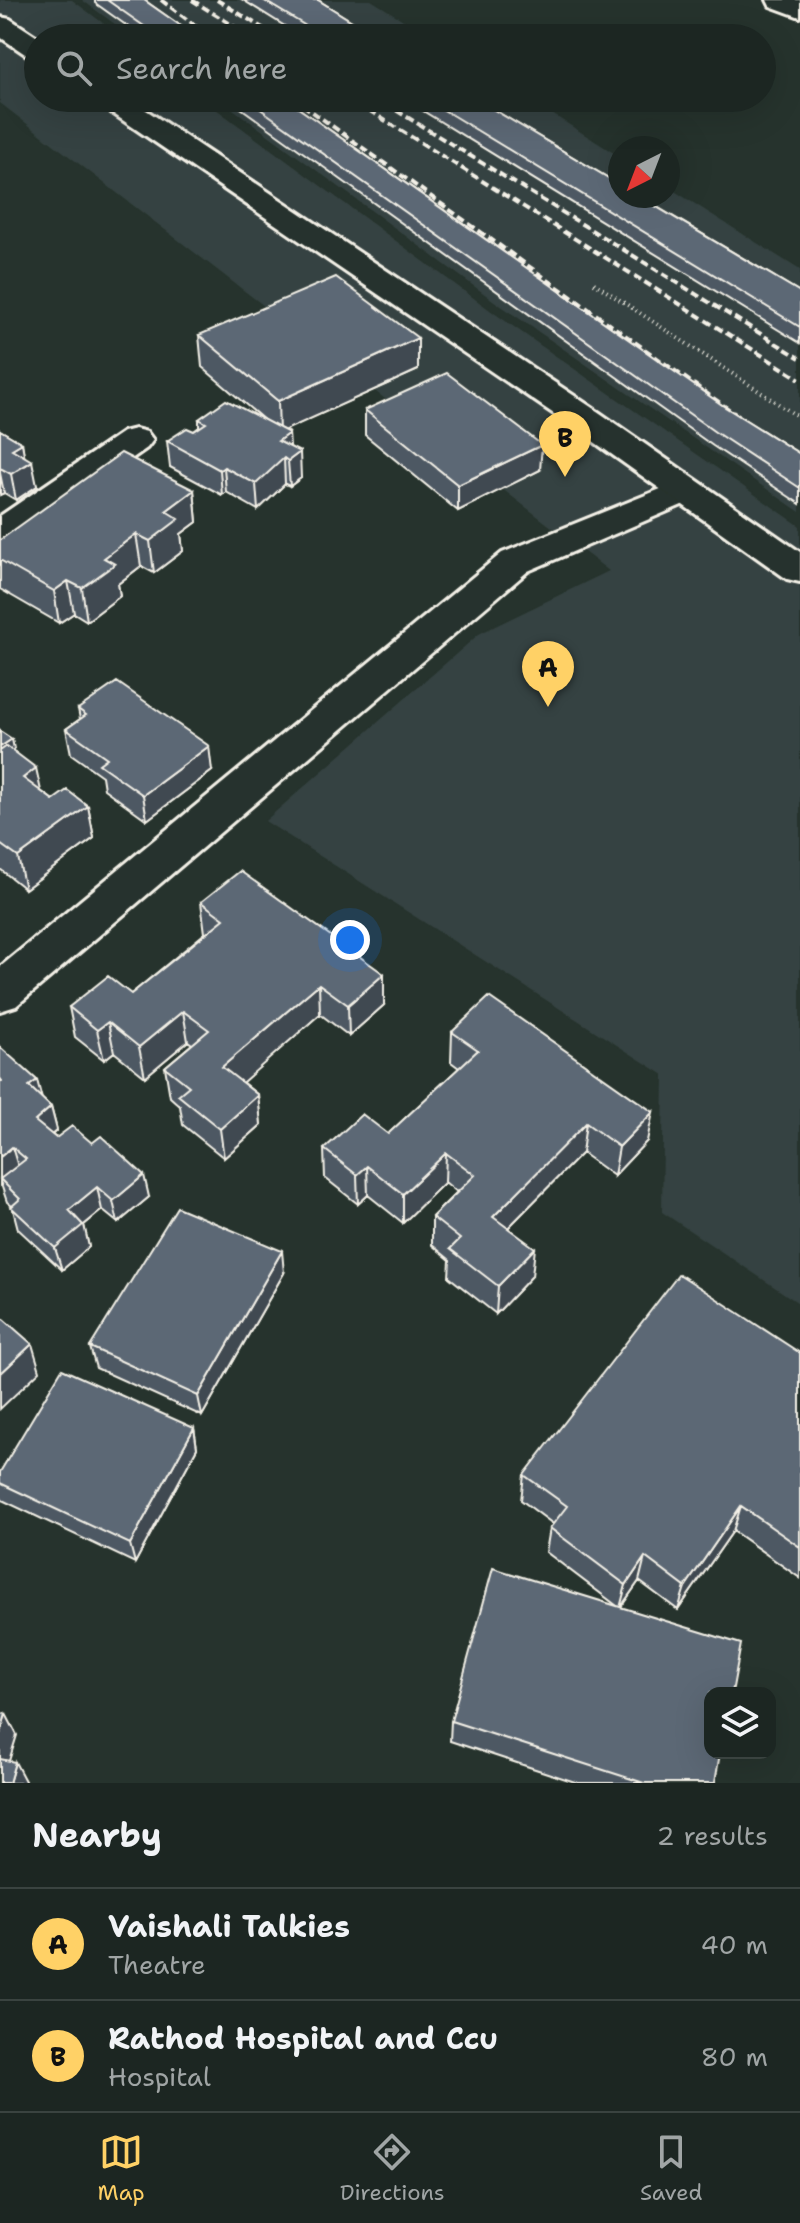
<!DOCTYPE html>
<style>
body{margin:0;font-family:"Shantell Sans",sans-serif;background:#252e2a;color:#f1f3f6}
.controls{position:absolute;right:24px;bottom:24px;display:grid;overflow:hidden;border-radius:16px;box-shadow:0 8px 32px #0002}
.controls button{width:72px;height:72px;display:grid;place-items:center;padding:0;border:0;border-bottom:2px solid #3a4340;background:#1c2622;color:#f1f3f6;font:40px sans-serif}
.compass{position:absolute;left:608px;top:136px;width:72px;height:72px;border-radius:50%;background:#1c2622;box-shadow:0 8px 32px #0002;rotate:222deg}
.you{position:absolute;left:350px;top:940px;width:28px;height:28px;margin:-20px;border:6px solid #fff;border-radius:50%;background:#1a73e8;box-shadow:0 0 0 12px #1a73e833}
.badge{display:grid;place-items:center;width:52px;height:52px;border-radius:50%;background:#ffd166;color:#111;font-size:26px;font-weight:700}
.pin{position:absolute;translate:-50% -66px;filter:drop-shadow(0 2px 4px #0008)}
.pin::after{content:'';position:absolute;top:42px;width:28px;height:24px;background:inherit;clip-path:polygon(0 0,100% 0,50% 100%)}
.list{margin:0;padding:0;list-style:none}
h2{display:flex;justify-content:space-between;align-items:center;height:104px;margin:0;padding:0 32px;font-size:34px}
h2 small{font-size:26px;font-weight:400;color:#a0a5a5}
.list li{display:grid;grid-template-columns:52px 1fr auto;gap:24px;align-items:center;box-sizing:border-box;height:112px;padding:0 32px;border-top:2px solid #3a4340}
.list b{display:block;font-size:30px;white-space:nowrap}
.list p{margin:0;font-size:26px;white-space:nowrap;color:#a0a5a5}
.list em{font-size:26px;font-style:normal;color:#a0a5a5}
.icon{flex:none;width:44px;height:44px;fill:none;stroke:currentColor;stroke-width:2;stroke-linecap:round;stroke-linejoin:round}
.map{position:relative;flex:none;width:800px;height:1783px;overflow:hidden}
.search{position:absolute;background:#1c2622;box-shadow:0 8px 32px #0002;left:24px;right:24px;top:24px;height:88px;display:flex;align-items:center;gap:20px;box-sizing:border-box;padding:0 28px;border-radius:44px;color:#a0a5a5;font-size:30px}
.sheet{height:328px;background:#1c2622}
nav{display:flex;justify-content:space-around;align-items:center;box-sizing:border-box;height:112px;border-top:2px solid #3a4340;background:#1c2622;font-size:22px;color:#a0a5a5}
nav a{display:grid;justify-items:center;gap:4px}
nav .on{color:#ffd166}
.map>svg:first-child{display:block}
.built{fill:#364342}
.lines{fill:none;stroke-linecap:round;stroke-linejoin:round}
.minor-casing{stroke:#f4f1e8;stroke-width:6}
.major-casing{stroke:#f4f1e8;stroke-width:6}
.path{stroke:#f4f1e8;stroke-width:4;stroke-dasharray:1 4;stroke-linecap:butt}
.minor{fill:#26332d;fill-rule:evenodd}
.major{fill:#26332d;fill-rule:evenodd}
.rail{stroke:#f4f1e8;stroke-width:4;stroke-dasharray:8 4;stroke-linecap:butt}
.wall{fill:#4e5964;stroke:#f4f1e8;stroke-width:2}
.shaded-wall{fill:#404851;stroke:#f4f1e8;stroke-width:2}
.building{fill:#5b6774;stroke:#f4f1e8;stroke-width:2}
</style>
<div class="map">
<svg width="800" height="1783" viewBox="0 0 800 1783">
<rect width="100%" height="100%" fill="#26332d"/>
<filter id="ink" filterUnits="userSpaceOnUse"><feTurbulence type="fractalNoise" baseFrequency=".0125" numOctaves="2"/><feDisplacementMap in="SourceGraphic" scale="16" xChannelSelector="R" yChannelSelector="G"/><feConvolveMatrix kernelMatrix="1 2 1 2 8 2 1 2 1" color-interpolation-filters="sRGB"/></filter>
<g filter="url(#ink)">
<path class="built" d="M0,0H72L123,38H38V98H201L494,313L800,526V1304L662,1212L664,1075L265,821L479,634L609,571L0,103Z
M82,0H371L432,38H134Z
M218,98H527L620,157V196H668V187L800,270V512L497,303Z"/>
<g class="lines">
<g class="minor-casing">
<path id="minor" d="M767,0H800V17L770,6Z
M135,429L147,432L153,440L147,448L13,542L0,546V516L123,432Z
M683,480L696,483L701,491L696,499L528,571L16,1006L0,1011V967L502,553Z"/>
</g>
<g class="major-casing">
<path id="major" d="M0,17L10,19L39,38L38,58L28,56L0,37Z
M95,98H128L600,413L800,552V582L787,579L576,429L99,104Z"/>
</g>
<path class="path" d="M594,283L800,418"/>
<use href="#minor" class="minor"/>
<use href="#major" class="major"/>
<path class="rail" d="M161,0L212,38
M192,0L253,38
M217,0L279,38
M293,98L744,420
M349,98L800,379
M376,98L800,358"/>
</g>
<path class="wall" d="M95,0H144L198,38H144L95,3Z
M243,0H318L379,38H304Z
M227,98H284L725,407L800,454V504L713,446Z
M402,98H474L800,292V343Z
M199,335L418,338V370L284,430L301,478L290,486L285,484L258,510L226,492L222,495L170,467L167,441L194,431L199,427V419L265,421L202,367Z
M365,410L540,470L458,511L365,435Z
M0,430L22,443L24,456L37,486L16,500L4,493L0,495Z
M194,490L197,522L181,534L183,551L154,573L141,566L118,584L120,596L87,621L74,613L59,623L0,589V540Z
M78,709L212,771L147,820L104,789L102,776L71,754L66,729L80,719Z
M0,731L41,791L53,800L88,806L94,838L25,889L0,869Z
M201,902L384,1005L349,1036L320,1014L242,1082L258,1095L261,1125L224,1158L183,1125L180,1106L170,1097L165,1067L192,1044L188,1041L145,1077L114,1052L104,1060L75,1037L69,1007L131,994L205,933Z
M452,1032L647,1141L614,1176L582,1153L508,1228L532,1276L496,1314L449,1277L450,1260L432,1245V1217L457,1192L445,1182L403,1223L368,1195L358,1204L325,1178L324,1149L388,1134L459,1068L451,1062Z
M0,1047L41,1098L51,1107L57,1130L52,1135L149,1197L118,1223L102,1210L84,1225L89,1247L62,1270L18,1229L12,1206L7,1202L1,1184L0,1185Z
M284,1273L202,1416L96,1368L90,1347Z
M800,1353V1578L733,1531L678,1610L639,1581L621,1607L715,1783H578L450,1741L451,1721L617,1606L546,1552L550,1528L553,1524L521,1500L524,1475Z
M194,1428L197,1448L135,1563L2,1500L0,1494V1472Z"/>
<path class="shaded-wall" d="M418,338V370L279,433L278,401Z
M289,433L291,458H284L285,484L258,510L256,484L278,441Z
M22,443L26,465L32,461L37,486L16,500L11,474L12,449Z
M542,445L540,470L458,511V485Z
M300,452L301,478L290,486L288,461Z
M224,467L226,492L222,495L220,470Z
M0,473L4,493L0,495Z
M194,490L197,522L181,534L183,551L154,573L150,541L166,511Z
M136,534L141,566L118,584L120,596L87,621L82,588L104,558Z
M68,581L74,613L59,623L54,591Z
M12,739L17,764L0,776V747Z
M209,746L212,771L147,820L143,795Z
M36,768L43,800L23,778Z
M88,806L94,838L25,889L18,857Z
M384,974V1005L349,1036L348,1005Z
M319,984L320,1014L226,1097L222,1067Z
M183,1011L188,1041L145,1077L139,1047Z
M108,1022L114,1052L104,1060L97,1030Z
M37,1080L43,1103L29,1086Z
M258,1095L261,1125L224,1158L220,1129Z
M51,1107L57,1130L41,1144L35,1121Z
M653,1112L647,1141L614,1176L619,1147Z
M586,1123L582,1153L491,1245L493,1217Z
M12,1147L19,1170L0,1179V1157Z
M446,1153L445,1182L403,1223V1194Z
M367,1166L368,1195L358,1204L357,1175Z
M144,1175L149,1197L118,1223L113,1201Z
M97,1187L102,1210L84,1225L89,1247L62,1270L55,1248L69,1210Z
M535,1248L532,1276L496,1314L498,1286Z
M282,1251L284,1273L202,1416L198,1396Z
M32,1344L40,1371L0,1409V1374Z
M194,1428L197,1448L135,1563L130,1544Z
M741,1506L733,1531L678,1610L685,1587Z
M645,1557L639,1581L620,1608L626,1585Z
M6,1714L17,1735L4,1777L0,1770V1734Z
M15,1762L25,1781V1783H9Z"/>
<path class="building" d="M107,0H144L198,38H161Z
M263,0H318L379,38H326Z
M245,98H284L725,407L800,454V488L715,432Z
M424,98H474L620,185V196H638L800,292V327Z
M336,277L418,338L278,401L199,335Z
M447,373L542,445L458,485L365,410Z
M226,400L289,433L278,441L300,452L288,461L284,458L256,484L224,467L220,470L167,441L187,428L194,431L206,423L199,419Z
M0,430L22,443L12,449L32,461L11,474L0,468Z
M121,453L194,490L166,511L179,519L150,541L136,534L104,558L115,564L82,588L68,581L54,591L0,560V540Z
M117,682L209,746L143,795L99,764L107,758L66,729L86,715L78,709Z
M0,731L12,739L0,747Z
M7,746L36,768L23,778L53,800L67,790L88,806L18,857L0,844V751Z
M240,871L384,974L348,1005L319,984L222,1067L258,1095L220,1129L178,1095L189,1086L165,1067L209,1030L183,1011L139,1047L108,1022L97,1030L69,1007L108,976L131,994L224,919L201,902Z
M489,997L653,1112L619,1147L586,1123L493,1217L535,1248L498,1286L450,1249L460,1239L432,1217L475,1175L446,1153L403,1194L367,1166L357,1175L324,1149L362,1114L388,1134L478,1050L452,1032Z
M0,1047L37,1080L29,1086L51,1107L35,1121L56,1138L72,1126L92,1143L101,1136L144,1175L113,1201L97,1187L69,1210L83,1225L55,1248L11,1207L20,1199L0,1179L26,1159L12,1147L0,1157V1083L2,1081L0,1078Z
M177,1207L282,1251L198,1396L90,1347Z
M679,1274L800,1353V1547L741,1506L685,1587L645,1557L626,1585L550,1528L567,1506L524,1475Z
M0,1316L32,1344L0,1374Z
M62,1369L194,1428L130,1544L0,1483V1472Z
M493,1568L741,1644L732,1693H710V1753H720L715,1783H644L451,1721Z
M0,1713L6,1714L0,1734Z
M0,1759L15,1762L9,1783H0Z"/>
</g>
</svg>
<div class="controls">
<button><svg class="icon" aria-label="layers" viewBox="0 0 24 24"><path d="M12 4l9 5-9 5-9-5zM3 14l9 5 9-5"/></svg></button>
</div>
<svg class="compass" viewBox="-18 -18 36 36"><path d="M0-13l5 13h-10z" fill="#e53935"/><path d="M0 13l5-13h-10z" fill="#a0a5a5"/></svg>
<div class="you"></div>
<div class="pin badge" style="left:548px;top:707px">A</div>
<div class="pin badge" style="left:565px;top:477px">B</div>
<div class="search"><svg class="icon" aria-label="search" viewBox="0 0 24 24"><circle cx="10" cy="10" r="6"/><path d="M15 15l6 6"/></svg>Search here</div>
</div>
<section class="sheet">
<h2>Nearby<small>2 results</small></h2>
<ul class="list">
<li><span class="badge">A</span><div><b>Vaishali Talkies</b><p>Theatre</p></div><em>40 m</em></li>
<li><span class="badge">B</span><div><b>Rathod Hospital and Ccu</b><p>Hospital</p></div><em>80 m</em></li>
</ul>
</section>
<nav>
<a class="on"><svg class="icon" aria-label="map" viewBox="0 0 24 24"><path d="M3 6l6-2 6 2 6-2v14l-6 2-6-2-6 2zM9 4v14M15 6v14"/></svg>Map</a>
<a><svg class="icon" aria-label="directions" viewBox="0 0 24 24"><path d="M12 3l9 9-9 9-9-9zM9 14v-3h6M13 9l2 2-2 2"/></svg>Directions</a>
<a><svg class="icon" aria-label="saved" viewBox="0 0 24 24"><path d="M7 4h10v16l-5-4-5 4z"/></svg>Saved</a>
</nav>
